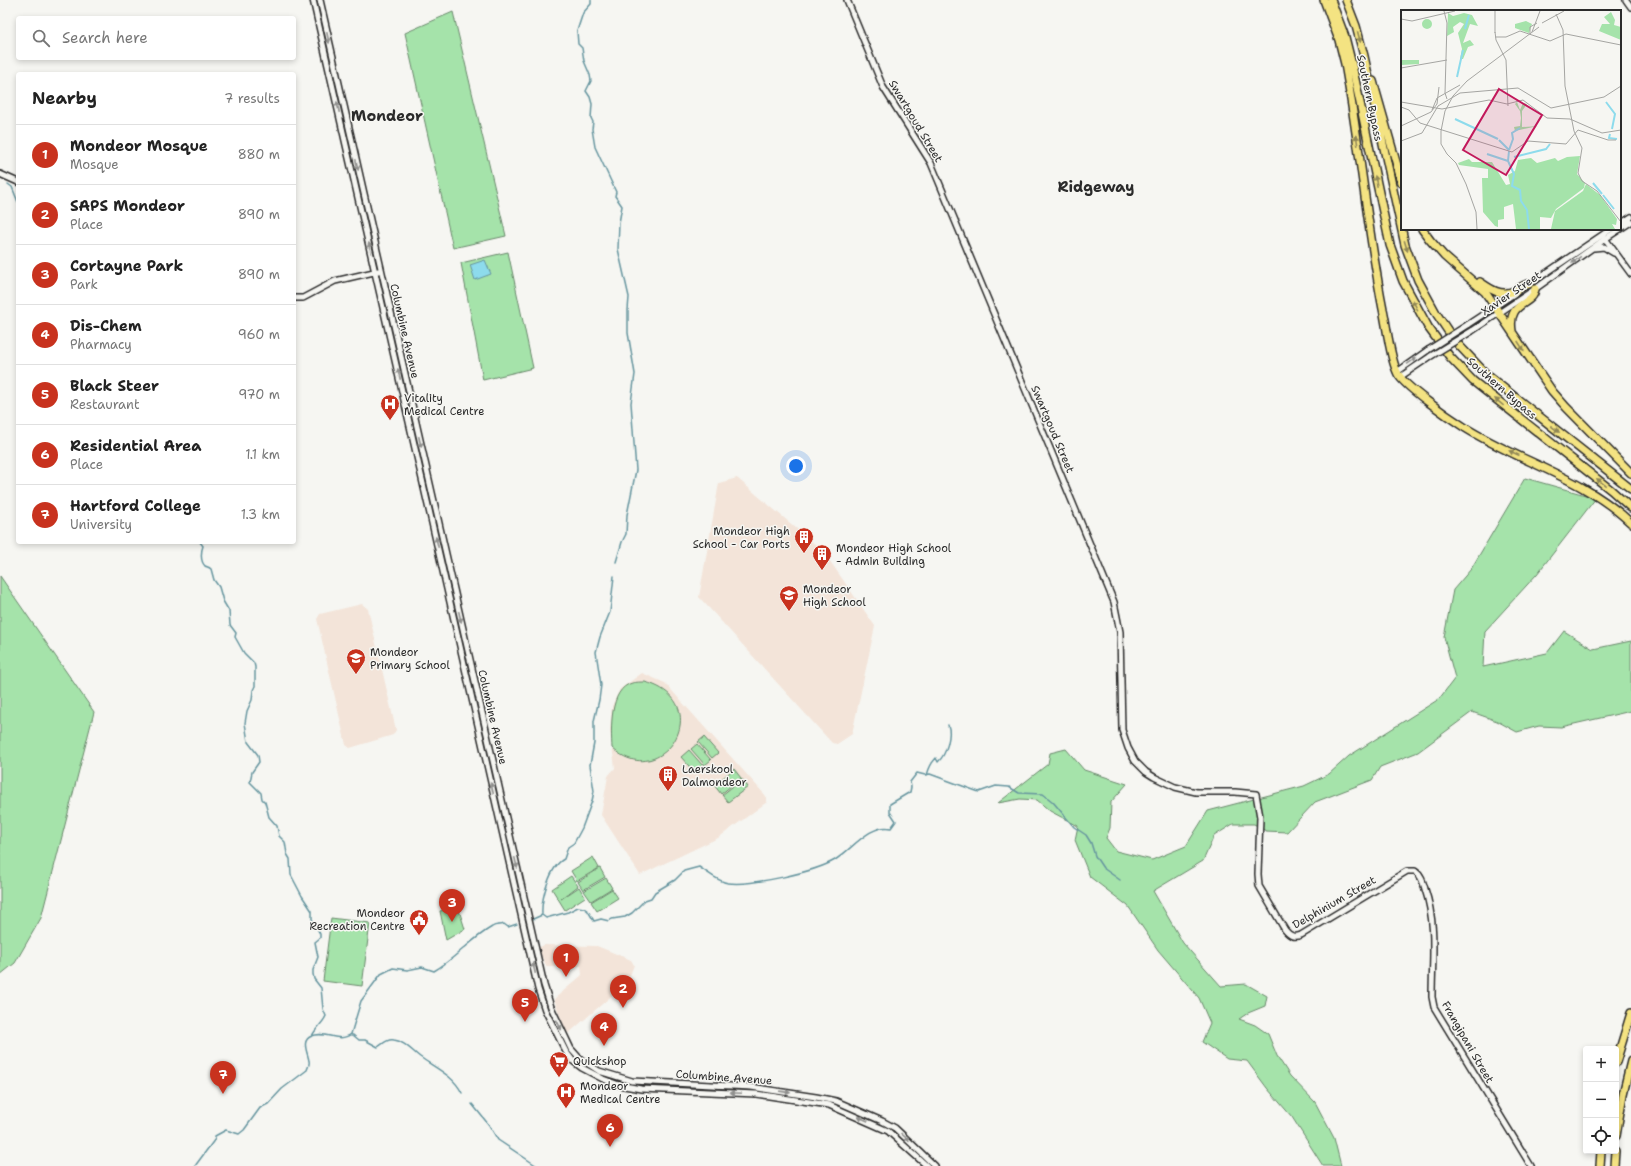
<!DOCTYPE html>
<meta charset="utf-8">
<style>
body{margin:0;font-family:"Shantell Sans",sans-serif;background:#f6f6f6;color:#222}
.controls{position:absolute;right:12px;bottom:12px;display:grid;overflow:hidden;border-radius:4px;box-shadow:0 2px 6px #0003}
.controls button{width:36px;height:36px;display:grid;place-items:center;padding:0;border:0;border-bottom:1px solid #e0e0e0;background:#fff;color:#222;font:20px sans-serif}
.you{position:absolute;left:796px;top:466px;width:14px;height:14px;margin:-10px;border:3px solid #fff;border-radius:50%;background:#1a73e8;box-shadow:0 0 0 6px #1a73e833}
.badge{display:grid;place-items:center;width:26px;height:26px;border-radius:50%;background:#c8321e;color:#fff;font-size:13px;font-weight:700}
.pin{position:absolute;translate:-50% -33px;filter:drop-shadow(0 1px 2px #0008)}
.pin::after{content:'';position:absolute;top:21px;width:14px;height:12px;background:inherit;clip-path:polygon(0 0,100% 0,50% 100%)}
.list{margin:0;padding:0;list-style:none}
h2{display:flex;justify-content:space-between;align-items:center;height:52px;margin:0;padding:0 16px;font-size:17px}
h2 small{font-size:13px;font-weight:400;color:#767676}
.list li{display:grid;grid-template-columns:26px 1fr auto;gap:12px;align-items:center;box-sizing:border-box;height:60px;padding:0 16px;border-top:1px solid #e0e0e0}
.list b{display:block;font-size:15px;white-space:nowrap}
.list p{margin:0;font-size:13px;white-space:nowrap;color:#767676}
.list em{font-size:13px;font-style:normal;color:#767676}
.icon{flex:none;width:22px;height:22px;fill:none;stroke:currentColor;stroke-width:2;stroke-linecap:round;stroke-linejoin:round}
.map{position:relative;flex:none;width:1631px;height:1166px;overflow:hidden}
.search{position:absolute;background:#fff;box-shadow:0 2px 6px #0003;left:16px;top:16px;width:280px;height:44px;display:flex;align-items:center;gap:10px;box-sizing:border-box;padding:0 14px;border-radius:4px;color:#767676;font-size:15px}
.panel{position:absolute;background:#fff;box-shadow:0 2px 6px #0003;left:16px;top:72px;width:280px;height:472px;border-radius:4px}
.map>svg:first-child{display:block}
.built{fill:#f3e4d9}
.green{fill:#a5e3aa;stroke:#68876a}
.water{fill:#8ddbec;stroke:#66959f}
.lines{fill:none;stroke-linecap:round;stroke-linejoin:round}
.stream{stroke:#66959f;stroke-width:1.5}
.secondary-casing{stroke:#2b2b2b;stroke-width:8}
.highway-casing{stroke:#2b2b2b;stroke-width:10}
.secondary{stroke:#f6f6f2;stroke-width:5}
.highway{stroke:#f4e382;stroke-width:7}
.secondary-bridge-casing{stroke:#2b2b2b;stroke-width:8;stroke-linecap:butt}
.secondary-bridge{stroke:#f6f6f2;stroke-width:5}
.oneway{fill:#908756}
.oneway2{fill:#90908e}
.labels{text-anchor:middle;stroke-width:3;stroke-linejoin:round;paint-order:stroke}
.street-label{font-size:11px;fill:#2b2b2b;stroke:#f6f6f2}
.poi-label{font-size:11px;fill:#2b2b2b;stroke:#f6f6f2;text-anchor:start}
.district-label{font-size:15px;font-weight:bold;fill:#2b2b2b;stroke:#f6f6f2}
.inset-river{fill:none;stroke:#8ddbec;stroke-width:2}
.inset-road{fill:none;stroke:#a5a5a2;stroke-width:1}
.view{fill:#c2185b;fill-opacity:0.15;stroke:#c2185b;stroke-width:2}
.inset-edge{fill:none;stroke:#2b2b2b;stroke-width:2}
</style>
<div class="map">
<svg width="1631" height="1166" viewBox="0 0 1631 1166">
<rect width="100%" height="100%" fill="#f6f6f2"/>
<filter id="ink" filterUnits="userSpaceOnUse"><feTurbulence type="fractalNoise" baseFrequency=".025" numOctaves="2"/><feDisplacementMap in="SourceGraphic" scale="8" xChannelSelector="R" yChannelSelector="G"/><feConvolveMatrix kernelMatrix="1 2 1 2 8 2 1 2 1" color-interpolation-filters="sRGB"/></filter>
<g filter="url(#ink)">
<path class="built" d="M737,478L823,551L875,626L852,734L837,744L832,743L699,597L719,483Z
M362,604L368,609L396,730L393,735L350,748L346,745L317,619L320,614Z
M642,673L665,683L766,796L767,802L718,838L640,875L601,815L608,776L615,768L610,731L612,706L620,689Z
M544,945L597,946L631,960L634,965L629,978L624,985L569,1033L565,1030L554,999L582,975L581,966L547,967L538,950L540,947Z"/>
<path class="green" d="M453,12L506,236L453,248L405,33Z
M508,252L533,368L483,380L461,263Z
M1525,478L1596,498L1537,574L1485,631L1483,667L1547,653L1564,631L1593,649L1631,641V711L1561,727L1539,726L1517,732L1497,721L1472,712L1418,752L1380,767L1372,780L1315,802L1287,832L1266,831L1254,824H1233L1214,836L1203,861L1153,891L1183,943L1221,986L1246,984L1267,996L1265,1006L1248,1013L1239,1019L1255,1025L1268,1034L1277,1056L1290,1076L1315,1102L1334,1138L1341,1166H1323L1292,1117L1267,1088L1247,1061L1227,1059L1202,1042L1210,1023L1199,998L1158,950L1128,906L1090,877L1075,840L1078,826L1050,811L1037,800L1020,799L998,803L1048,764L1050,753L1066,749L1084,770L1127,784L1111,802L1110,828L1106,838L1116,851L1152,860L1186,846L1208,811L1304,786L1329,774L1349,756L1439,699L1455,678L1444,637L1453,590L1471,569Z
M0,576L94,712L41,918L15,963L0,975Z
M645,682C719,702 662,794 612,748C611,730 609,689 632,683C636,682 641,682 645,682Z
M704,737L718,753L712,758L698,742Z
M697,744L711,760L705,765L691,749Z
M689,750L703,766L695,773L681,757Z
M734,769L741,778L721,794L714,785Z
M742,779L748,787L728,802L722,795Z
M593,857L599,868L577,881L571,871Z
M600,868L605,877L583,890L578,882Z
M571,876L578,886L561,899L579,887L585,897L565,910L552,889Z
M606,878L612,888L591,901L584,891Z
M612,889L618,898L597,911L591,902Z
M458,907L465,929L446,940L440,911Z
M331,918L370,923L362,986L323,981Z"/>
<path class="water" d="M485,260L491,274L475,280L470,265Z"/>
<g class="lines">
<path class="stream" d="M591,0V4L583,13L577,31L578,44L582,48L584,61L590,75L591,81L586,91L590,97L592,104L591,118L593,122L592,129L595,147L616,192L615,196L622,206L619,223L618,249L629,297L628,310V333L635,374L631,403L636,470L627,515L626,534L622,542L616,562
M8,184L12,187L18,202
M200,542L203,546C201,551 200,561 205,566C207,567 209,567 211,569L214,580L219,587L223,601L229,611L230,625L236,633L235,637L244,653L254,663L255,667V686L253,690L252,700L247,711L245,723L248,742L258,755L259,762L252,772L250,782L261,793L262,799L265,802L269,817L277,826L279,836L285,842L287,854L290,859L291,875L302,896L312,911V919L320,934V938L315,942L318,957L313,970V974L314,979L321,988L323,1009L326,1016C323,1023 316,1028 312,1036
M927,775C929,768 931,763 936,758L938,762C946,755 952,735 948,725
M542,914C541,899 550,866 564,859L568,847L574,843L582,828L592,801L594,791L590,765L594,743V721L599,700L601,685L596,652L600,637L610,612L614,576
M533,919L542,915L546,918L568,912L578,907L584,908L588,911L594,921L601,919L609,921L612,919L625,917L632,913L645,900L651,898L655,892L675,880L684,871L699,867C707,872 719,882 728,883C751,886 815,872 835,860C851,850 871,823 891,828L896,821L890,812V804L910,792L911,787L910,782L917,773L925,775L930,774L979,792L996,786L1009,787L1019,793L1043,794L1053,802L1074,827L1086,835L1091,843L1095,856L1103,868L1120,880
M351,1035H353L359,1040H365L378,1047C384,1043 387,1039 394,1040C404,1041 412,1051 420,1057C435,1068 453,1075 462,1093
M472,1104L489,1125L498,1140L537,1166
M195,1166L215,1139V1136L226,1130L239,1134L244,1130L260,1108L268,1104L282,1089L307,1070C308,1067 310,1064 309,1061C308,1053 300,1040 312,1036C325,1030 339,1044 351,1034L361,1001L381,974L393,968L407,970L422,967L434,971C455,959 471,939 492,927C496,924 500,926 504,924L508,927L517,924"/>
<g class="secondary-casing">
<path id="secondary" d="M313,0L538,989L545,1010L566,1052L573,1061L582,1068L603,1079L619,1085L641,1089L756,1094L829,1105L888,1131L927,1166
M320,0L544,985L551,1007L571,1049L579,1058L599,1071L632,1081L751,1087L816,1097L836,1101L882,1121L895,1128L935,1166
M847,0L883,87L931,163L1114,602L1120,632L1122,730L1128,748L1135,761L1146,772L1154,777L1175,787L1196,792H1235L1256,794L1260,817L1258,874L1259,886L1285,930C1290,936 1294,938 1301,935L1407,871H1415C1421,875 1423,882 1425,889C1437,925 1432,960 1432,997L1434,1007L1531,1166
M1626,0L1631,7
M0,174L18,182
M1620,224L1631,217
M1604,237L1631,274
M1594,248L1604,247L1614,253
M1527,286L1611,229
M294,298H303L335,281L378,271
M1467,325L1517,292
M1472,331L1535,289L1605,239L1631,222
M1397,372L1428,350
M1400,377L1431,356"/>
</g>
<g class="highway-casing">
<path id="highway" d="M1324,0L1339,40L1345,64C1360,146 1367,228 1383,309C1387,327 1390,359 1398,374C1405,387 1450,418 1464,427C1519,462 1583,477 1631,523
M1331,0L1345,37L1352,65L1390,245L1403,281L1428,327L1450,357L1473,381L1611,490L1631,508
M1346,0L1356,26L1364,56L1405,245L1418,280L1436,313L1454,340L1487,375L1631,489
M1373,81L1402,183
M1422,229L1430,240L1444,256L1485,292L1552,391L1566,407L1631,473
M1480,282C1490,289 1501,297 1514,291C1519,289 1523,285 1529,284
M1512,331C1507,300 1533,307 1535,289
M1616,1062L1631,1013
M1616,1136L1623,1094L1631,1061
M1600,1166L1601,1151
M1614,1166L1615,1151"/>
</g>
<use href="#secondary" class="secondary"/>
<use href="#highway" class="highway"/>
<g class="secondary-bridge-casing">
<path id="secondary-bridge" d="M1428,350L1467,325
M1431,356L1472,331"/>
</g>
<use href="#secondary-bridge" class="secondary-bridge"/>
</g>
<defs><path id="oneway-solid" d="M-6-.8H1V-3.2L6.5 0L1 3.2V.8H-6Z"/></defs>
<g class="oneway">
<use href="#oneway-solid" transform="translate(1359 37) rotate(75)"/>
<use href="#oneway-solid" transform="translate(1357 140) rotate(-98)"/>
<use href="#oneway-solid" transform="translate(1376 181) rotate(-102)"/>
<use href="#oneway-solid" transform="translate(1406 246) rotate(73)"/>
<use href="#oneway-solid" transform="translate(1415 305) rotate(-118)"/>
<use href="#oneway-solid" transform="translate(1521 346) rotate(57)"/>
<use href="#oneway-solid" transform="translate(1499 402) rotate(-141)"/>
<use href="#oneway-solid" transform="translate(1555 429) rotate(38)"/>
<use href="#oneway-solid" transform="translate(1514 453) rotate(-155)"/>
<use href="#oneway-solid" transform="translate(1601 482) rotate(-142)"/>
</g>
<g class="oneway2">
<use href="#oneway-solid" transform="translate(328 38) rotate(78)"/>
<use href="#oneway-solid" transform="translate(338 107) rotate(-103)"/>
<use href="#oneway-solid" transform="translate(357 165) rotate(77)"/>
<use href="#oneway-solid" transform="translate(370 248) rotate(-103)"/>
<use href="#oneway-solid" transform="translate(1576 260) rotate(144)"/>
<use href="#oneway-solid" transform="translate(1412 361) rotate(-34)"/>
<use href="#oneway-solid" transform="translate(399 374) rotate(-103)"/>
<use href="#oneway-solid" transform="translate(420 442) rotate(77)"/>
<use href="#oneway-solid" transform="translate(437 542) rotate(-103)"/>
<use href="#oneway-solid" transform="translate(460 617) rotate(77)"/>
<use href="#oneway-solid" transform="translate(492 788) rotate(-103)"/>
<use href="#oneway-solid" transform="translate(516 863) rotate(77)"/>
<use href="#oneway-solid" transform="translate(534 968) rotate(-103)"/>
<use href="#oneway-solid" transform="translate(559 1025) rotate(64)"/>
<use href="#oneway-solid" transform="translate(785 1092) rotate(8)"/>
<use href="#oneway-solid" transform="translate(736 1093) rotate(-178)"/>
<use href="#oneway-solid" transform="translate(863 1119) rotate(-157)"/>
<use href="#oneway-solid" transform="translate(905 1137) rotate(42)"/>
</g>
</g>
<defs>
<g id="hospital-pin" transform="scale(1)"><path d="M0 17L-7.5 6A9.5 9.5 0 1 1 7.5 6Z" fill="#c8321e" stroke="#f6f6f2"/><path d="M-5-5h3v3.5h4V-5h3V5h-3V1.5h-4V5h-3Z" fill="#fff"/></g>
<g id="building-pin" transform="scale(1)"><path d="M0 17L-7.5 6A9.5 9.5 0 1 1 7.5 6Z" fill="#c8321e" stroke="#f6f6f2"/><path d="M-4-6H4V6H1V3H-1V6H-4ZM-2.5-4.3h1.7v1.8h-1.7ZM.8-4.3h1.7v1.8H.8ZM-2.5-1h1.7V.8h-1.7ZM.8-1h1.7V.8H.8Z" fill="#fff"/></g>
<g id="school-pin" transform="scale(1)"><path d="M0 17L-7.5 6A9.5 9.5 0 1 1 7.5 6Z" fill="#c8321e" stroke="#f6f6f2"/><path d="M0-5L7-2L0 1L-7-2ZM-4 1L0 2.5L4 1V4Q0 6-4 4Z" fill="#fff"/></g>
<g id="civic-pin" transform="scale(1)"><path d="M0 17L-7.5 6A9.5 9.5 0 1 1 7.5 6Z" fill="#c8321e" stroke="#f6f6f2"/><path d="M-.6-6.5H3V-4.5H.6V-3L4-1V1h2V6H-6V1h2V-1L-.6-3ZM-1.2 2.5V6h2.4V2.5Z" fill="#fff"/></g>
<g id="supermarket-pin" transform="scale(1)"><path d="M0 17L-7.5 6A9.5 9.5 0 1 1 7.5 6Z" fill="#c8321e" stroke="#f6f6f2"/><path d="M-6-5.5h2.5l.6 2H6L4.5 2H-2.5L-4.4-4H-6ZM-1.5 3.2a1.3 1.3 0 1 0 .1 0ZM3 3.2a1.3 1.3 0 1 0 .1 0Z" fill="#fff"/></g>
</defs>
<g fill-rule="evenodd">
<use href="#hospital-pin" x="390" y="404"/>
<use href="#building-pin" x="804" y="537"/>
<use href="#building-pin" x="822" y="554"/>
<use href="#school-pin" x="789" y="595"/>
<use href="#school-pin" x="356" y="658"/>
<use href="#building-pin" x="668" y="775"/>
<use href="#civic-pin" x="419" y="919"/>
<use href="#supermarket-pin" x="559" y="1061"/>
<use href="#hospital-pin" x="566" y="1092"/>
</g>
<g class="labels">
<g class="street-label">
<text transform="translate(1370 98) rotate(78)" y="4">Southern Bypass</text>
<text transform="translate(916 121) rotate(59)" y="4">Swartgoud Street</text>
<text transform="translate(1511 293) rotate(-34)" y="4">Xavier Street</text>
<text transform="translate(405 331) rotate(77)" y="4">Columbine Avenue</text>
<text transform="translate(1502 388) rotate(41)" y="4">Southern Bypass</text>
<text transform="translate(1053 429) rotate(67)" y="4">Swartgoud Street</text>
<text transform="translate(493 717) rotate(77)" y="4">Columbine Avenue</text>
<text transform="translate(1334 902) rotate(-30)" y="4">Delphinium Street</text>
<text transform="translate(1468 1042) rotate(60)" y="4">Frangipani Street</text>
<text transform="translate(724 1077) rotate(4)" y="4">Columbine Avenue</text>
</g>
<g class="poi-label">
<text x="404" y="402">Vitality<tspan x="404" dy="13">Medical Centre</tspan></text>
<text x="790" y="535" text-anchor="end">Mondeor High<tspan x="790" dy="13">School - Car Ports</tspan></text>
<text x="836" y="552">Mondeor High School<tspan x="836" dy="13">- Admin Building</tspan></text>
<text x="803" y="593">Mondeor<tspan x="803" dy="13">High School</tspan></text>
<text x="370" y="656">Mondeor<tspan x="370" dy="13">Primary School</tspan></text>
<text x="682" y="773">Laerskool<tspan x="682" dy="13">Dalmondeor</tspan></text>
<text x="405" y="917" text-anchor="end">Mondeor<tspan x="405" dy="13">Recreation Centre</tspan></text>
<text x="573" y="1065">Quickshop</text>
<text x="580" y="1090">Mondeor<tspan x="580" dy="13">Medical Centre</tspan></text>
</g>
<g class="district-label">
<text x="387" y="121">Mondeor</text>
<text x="1096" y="192">Ridgeway</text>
</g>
</g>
<g transform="translate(1401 10)">
<rect width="220" height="220" fill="#f6f6f2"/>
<path d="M210,2L214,10L213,15L220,17V30L198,21L201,14H209L203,7ZM47,3L52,6L63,3L71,5L77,16L69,14L62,33L69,30L73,35L67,37L62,49H59L61,39L57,23L63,14L59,12L52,17L53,22L46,26ZM21 14a5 5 0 1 1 10 0a5 5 0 1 1-10 0ZM125,11L131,14L128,23L114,18V14ZM0,50H18V54L0,55ZM116,92L119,100L122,93L126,94L121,101V117L137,116L114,121L113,117L119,116L120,108L119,101L114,94ZM179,146L176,164L184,173L183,178L155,199L150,208L139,207V219H115L112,194L103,197V209L97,210V217L94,216L82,202L81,168H87V159L58,155L57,153L68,149L71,152H91L105,175L109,174L107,165L114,161L117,150L130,148L136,153L154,148L157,151L166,147ZM185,174L199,185L216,209L215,215L211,214L214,219H150L154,201L182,181Z" fill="#a5e3aa"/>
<path class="inset-river" d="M64,19L68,5M56,67L62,40M205,92L214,104L211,119M54,109L97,129M209,124L208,128L216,129M98,130L108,140M108,140L112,129L111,123L119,118M108,141L107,151L113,164L111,176L119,180L120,191L126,200L128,219M86,144L107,151M113,147L145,139L149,134M192,173L201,184M202,185L213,199"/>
<path class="inset-road" d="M43,1L46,13L44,83L46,89M155,4L162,20L164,76L173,121L181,138L177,163L181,171L196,181L220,212M0,9L11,11L54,1M141,13L163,1M94,22L95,30L105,50L107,96M131,22L139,1M94,23V1M129,24V17L136,13M165,24L220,35M94,27H105L119,21L149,31L165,24M0,58L46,50M0,92L41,99L88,90L106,94L122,90L146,108L169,109L201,123L220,120M0,97L8,100L19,113L111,142L127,131L165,134L177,120M31,100L36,88L59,75M0,116L30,102L36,94L38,77M177,120L207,130H215M0,131L21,123L37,96L59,83L117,78L150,98L203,87L220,76M46,144L55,153L65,174L75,202L76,219M46,144L40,134V121L44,101L52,86L66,71L138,17"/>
<path class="view" d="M98,79L141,105L105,165L62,140Z"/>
<rect width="220" height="220" class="inset-edge"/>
</g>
</svg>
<div class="controls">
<button>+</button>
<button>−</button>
<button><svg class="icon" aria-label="locate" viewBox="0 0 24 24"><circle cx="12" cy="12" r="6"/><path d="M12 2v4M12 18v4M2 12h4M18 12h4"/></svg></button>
</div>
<div class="you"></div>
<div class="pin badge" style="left:566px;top:977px">1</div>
<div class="pin badge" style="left:623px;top:1008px">2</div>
<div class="pin badge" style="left:452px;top:922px">3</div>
<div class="pin badge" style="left:604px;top:1046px">4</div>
<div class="pin badge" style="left:525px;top:1022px">5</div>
<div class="pin badge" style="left:610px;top:1147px">6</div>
<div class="pin badge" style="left:223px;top:1094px">7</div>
<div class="search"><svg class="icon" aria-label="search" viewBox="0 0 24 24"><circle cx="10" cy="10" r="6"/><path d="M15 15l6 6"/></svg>Search here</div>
<section class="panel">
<h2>Nearby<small>7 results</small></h2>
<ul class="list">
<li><span class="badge">1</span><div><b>Mondeor Mosque</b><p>Mosque</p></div><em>880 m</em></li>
<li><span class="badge">2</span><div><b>SAPS Mondeor</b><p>Place</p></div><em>890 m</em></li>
<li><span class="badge">3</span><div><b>Cortayne Park</b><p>Park</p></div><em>890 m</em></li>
<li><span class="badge">4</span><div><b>Dis-Chem</b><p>Pharmacy</p></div><em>960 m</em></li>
<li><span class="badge">5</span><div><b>Black Steer</b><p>Restaurant</p></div><em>970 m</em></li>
<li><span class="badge">6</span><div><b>Residential Area</b><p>Place</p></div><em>1.1 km</em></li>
<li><span class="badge">7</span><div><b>Hartford College</b><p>University</p></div><em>1.3 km</em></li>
</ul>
</section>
</div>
